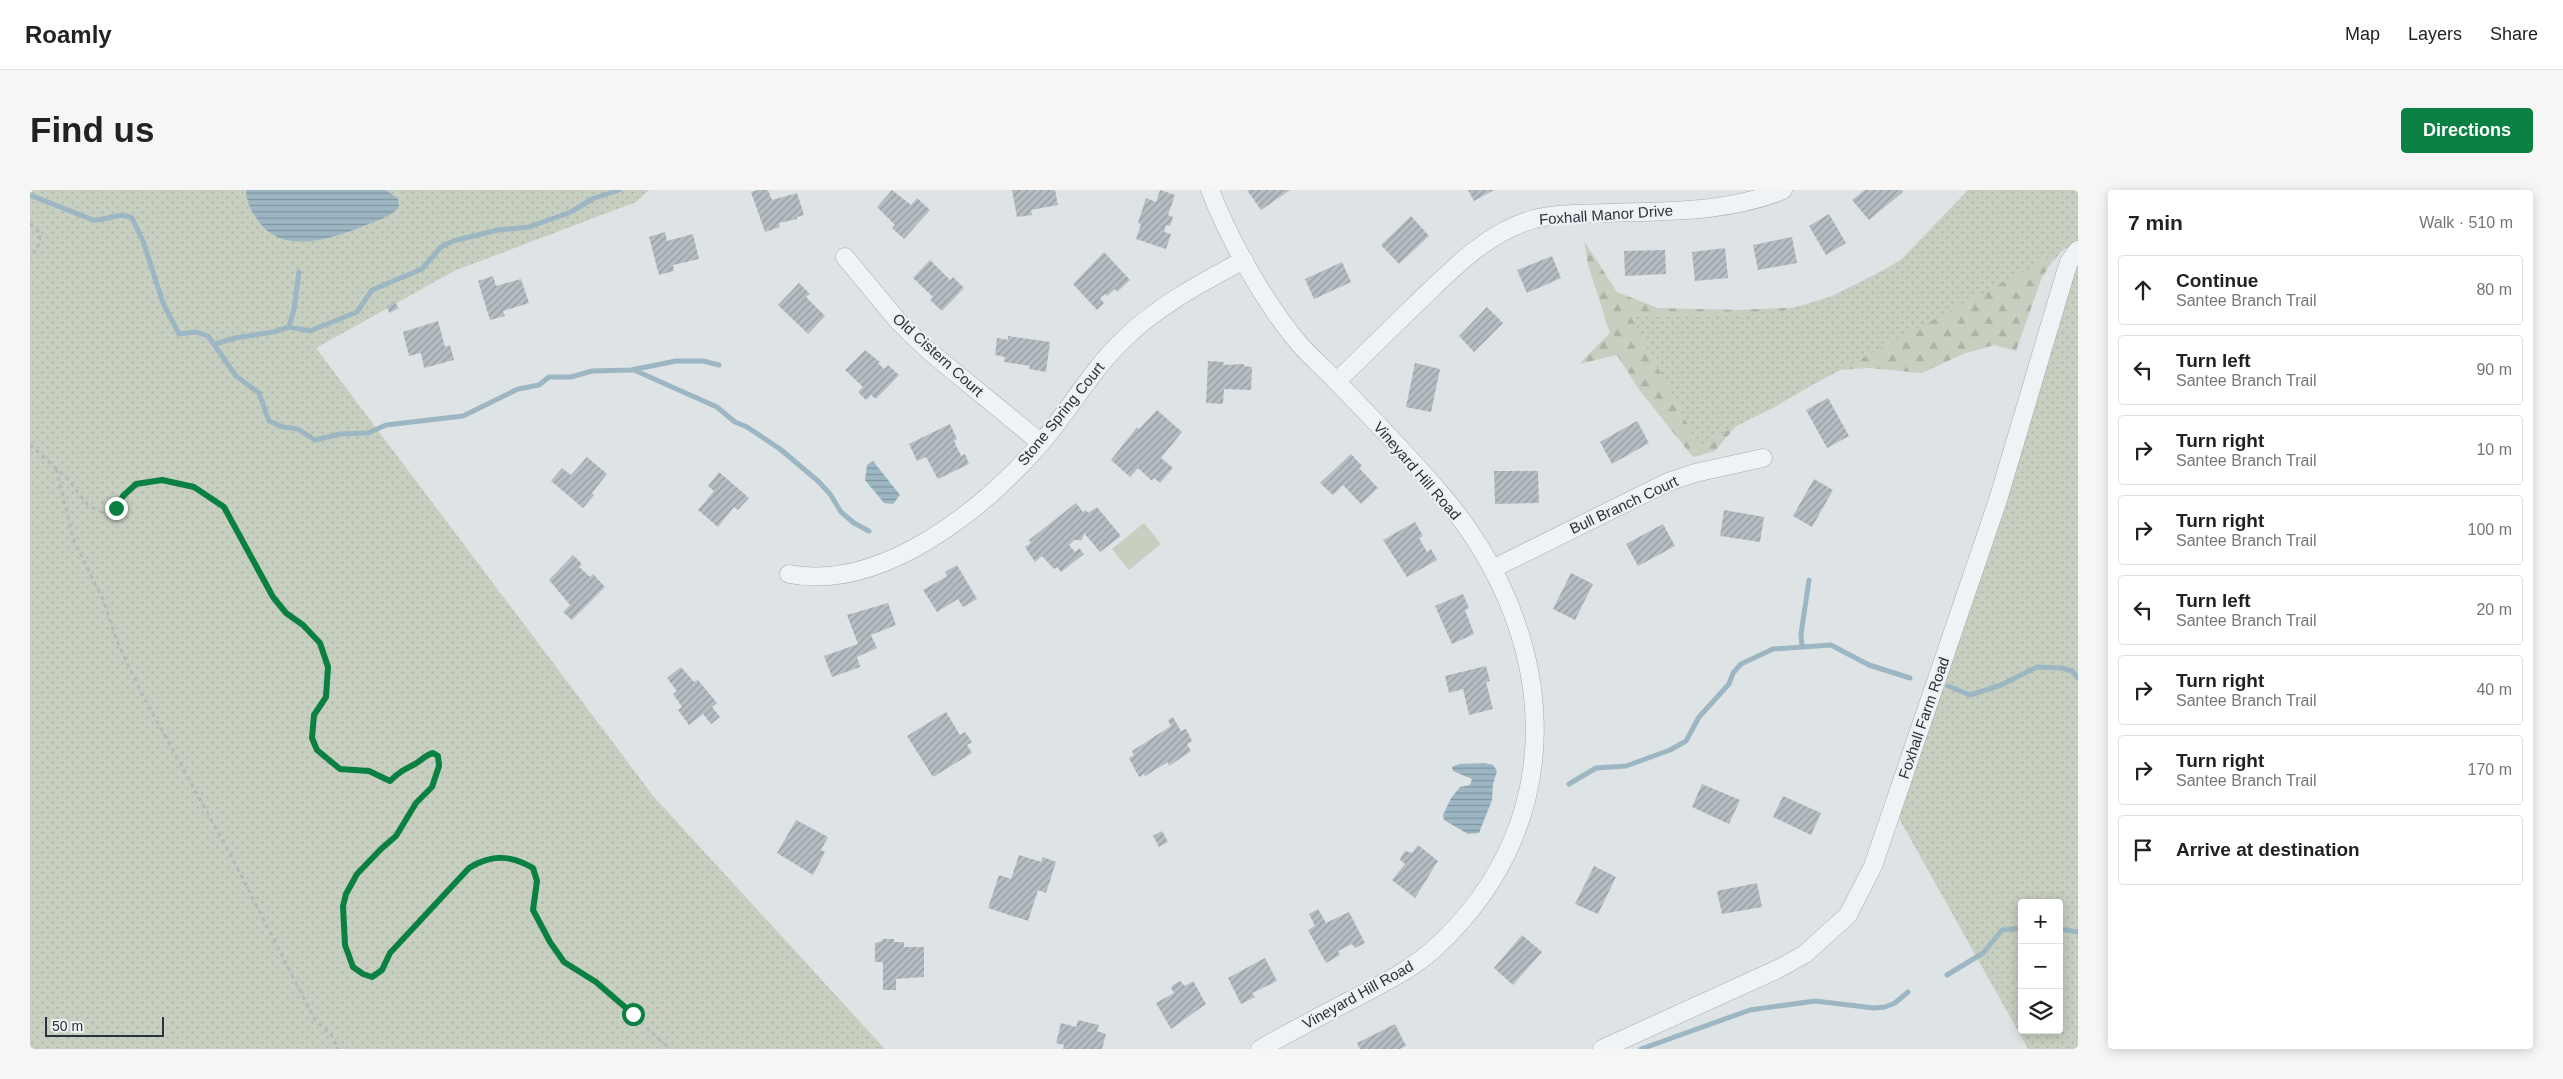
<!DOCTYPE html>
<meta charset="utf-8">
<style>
body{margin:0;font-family:Helvetica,sans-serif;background:#f6f6f6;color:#222}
.controls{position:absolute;right:15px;bottom:15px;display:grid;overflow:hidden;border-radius:5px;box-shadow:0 2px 12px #0003}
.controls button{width:45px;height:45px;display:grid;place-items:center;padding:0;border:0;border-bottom:1px solid #e0e0e0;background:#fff;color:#222;font:25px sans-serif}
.scale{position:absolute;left:15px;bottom:12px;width:119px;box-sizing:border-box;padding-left:5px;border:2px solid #29333b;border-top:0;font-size:14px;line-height:18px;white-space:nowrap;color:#29333b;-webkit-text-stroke:4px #edf1f4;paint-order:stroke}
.stop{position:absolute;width:15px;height:15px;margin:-11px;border:4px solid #0b8043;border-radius:50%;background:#fff}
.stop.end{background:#0b8043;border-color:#fff;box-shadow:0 1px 5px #0008}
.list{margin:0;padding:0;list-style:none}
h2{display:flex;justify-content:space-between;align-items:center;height:65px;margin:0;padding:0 20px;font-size:21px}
h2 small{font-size:16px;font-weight:400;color:#767676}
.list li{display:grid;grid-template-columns:32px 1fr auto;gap:15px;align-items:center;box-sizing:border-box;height:70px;margin:0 10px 10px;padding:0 10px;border:1px solid #e0e0e0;border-radius:5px}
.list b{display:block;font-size:19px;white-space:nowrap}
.list p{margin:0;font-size:16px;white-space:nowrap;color:#767676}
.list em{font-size:16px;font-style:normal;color:#767676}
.icon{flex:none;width:28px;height:28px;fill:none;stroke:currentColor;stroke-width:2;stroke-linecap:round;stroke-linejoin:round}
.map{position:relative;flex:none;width:2048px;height:859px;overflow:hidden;border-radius:5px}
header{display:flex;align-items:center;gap:30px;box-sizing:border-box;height:70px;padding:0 25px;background:#fff;border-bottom:1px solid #e0e0e0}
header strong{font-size:24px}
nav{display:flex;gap:28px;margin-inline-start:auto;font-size:18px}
.intro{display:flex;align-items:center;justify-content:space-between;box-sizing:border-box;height:120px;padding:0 30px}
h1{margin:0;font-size:35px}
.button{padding:12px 22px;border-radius:5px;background:#0b8043;color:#fff;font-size:18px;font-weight:700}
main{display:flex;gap:30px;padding:0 30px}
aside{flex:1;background:#fff;border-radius:5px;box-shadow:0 2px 12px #0003}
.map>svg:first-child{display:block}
.forest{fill:url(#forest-firs)}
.park{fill:url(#park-dots);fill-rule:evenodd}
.pitch{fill:#c7cfc0}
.water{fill:url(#water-rules)}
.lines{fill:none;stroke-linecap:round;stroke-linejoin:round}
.stream{stroke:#9cb7c3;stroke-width:5}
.building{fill:url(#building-hatch)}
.minor-casing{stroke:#a4abaf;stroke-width:19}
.path{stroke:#b4b9bd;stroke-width:3;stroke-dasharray:4 4;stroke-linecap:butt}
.minor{stroke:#f0f3f5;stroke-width:18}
.route{stroke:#0b8043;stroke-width:6}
.labels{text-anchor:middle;stroke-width:4.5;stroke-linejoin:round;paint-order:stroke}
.street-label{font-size:15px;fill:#29333b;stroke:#edf1f4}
</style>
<header>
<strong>Roamly</strong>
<nav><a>Map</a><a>Layers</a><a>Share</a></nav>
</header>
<div class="intro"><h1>Find us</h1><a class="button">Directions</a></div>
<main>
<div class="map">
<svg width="2048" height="859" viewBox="0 0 2048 859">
<defs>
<pattern id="forest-firs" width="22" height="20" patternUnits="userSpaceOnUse" patternTransform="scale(1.25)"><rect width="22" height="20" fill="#c7cfc0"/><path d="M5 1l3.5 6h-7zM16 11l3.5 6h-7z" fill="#abb2a6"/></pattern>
<pattern id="park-dots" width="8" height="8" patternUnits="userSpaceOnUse" patternTransform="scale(1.25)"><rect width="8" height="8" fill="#c7cfc0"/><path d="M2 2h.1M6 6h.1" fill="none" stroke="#abb2a6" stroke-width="1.8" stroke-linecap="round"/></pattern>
<pattern id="water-rules" width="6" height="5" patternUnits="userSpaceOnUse" patternTransform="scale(1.25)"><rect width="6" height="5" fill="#9cb7c3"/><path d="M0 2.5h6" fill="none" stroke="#7f95a0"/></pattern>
<pattern id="building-hatch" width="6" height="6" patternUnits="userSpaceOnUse" patternTransform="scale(1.25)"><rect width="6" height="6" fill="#b6bdc2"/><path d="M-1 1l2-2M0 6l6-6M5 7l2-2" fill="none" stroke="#949a9f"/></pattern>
</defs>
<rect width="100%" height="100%" fill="#dee3e6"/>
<path class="forest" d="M2048,0L2041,51L2022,72L2012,87L1986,161L1965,155L1957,157L1933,164L1892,183L1839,178L1807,180L1743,218L1706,236L1685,261L1663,267L1610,201L1587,165L1549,174L1580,143L1558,75L1554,51L1587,102L1628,118L1709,120L1794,116L1895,55Z"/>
<path class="park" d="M0,0H619L606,12L424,81L286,158L624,607L855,859H0Z
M1938,0H2048V52L1669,256L1601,127H1672L1757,120L1802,106L1868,73Z
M2048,73V859H1998L1866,623ZM1992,713H2029V840H1992Z"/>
<path class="pitch" d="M1114,333L1131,354L1099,380L1082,359Z"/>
<path class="water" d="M216,0H356L368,9L369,16C364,26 346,31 336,35C304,48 254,66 229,32C222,22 216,12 216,0Z
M843,271L870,305L863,314L854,313L835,290L837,275Z
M1455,573L1463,575L1467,581L1463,594L1462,610L1449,643L1438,644L1414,630L1413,625L1421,608L1430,597L1440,595L1442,589L1423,581L1422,577L1429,574Z"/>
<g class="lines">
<path class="stream" d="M0,5L63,30C77,31 89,21 102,28L113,51L133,113L149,144L166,142L178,146L206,186L229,203L239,231L253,237L268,239L285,250L310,244L338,243L356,235L433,226L488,199L509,195L519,187H541L562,181L601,180L646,171H673L689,175
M259,137L264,119L269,82
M185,154L205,148L243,142L259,137L280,141L322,124L327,122L342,100L392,79L411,57L423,51L468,40L499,37L541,22L562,9L589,0
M604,180L687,217L705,232L717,237L750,259L788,291L800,304L811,322L824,333L839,341
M1772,456L1771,444L1779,390
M1918,496L1940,505L1971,495L2007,477L2032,478L2042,481L2048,488
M1539,594L1566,578L1596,576L1640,560L1656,551L1669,527L1699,494L1703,483L1711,474L1743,459L1801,455L1839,475L1880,488
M2029,739L2048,742
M1917,785L1953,763L1972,740L1992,738
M1611,859L1720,820L1785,811L1844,818L1855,817L1865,813L1878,802"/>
</g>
<path class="building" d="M728,0H738L742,10L767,3L774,25L767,27V29L749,33L750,37L735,42L721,2Z
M862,0L881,15L887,8L900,20L874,49L862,38L865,35L847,17Z
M982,0H1025L1028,15L1001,20L1002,25L987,27Z
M1130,0L1145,5L1138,25L1143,27L1140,36L1136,35L1134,42L1141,44L1136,59L1106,49L1111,34L1108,33L1116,8L1126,12Z
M1217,0H1260L1231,20Z
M1438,0H1464L1444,11Z
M1835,0H1872L1873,2L1839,30L1822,10Z
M1799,24L1816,53L1796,65L1779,36Z
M1381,26L1399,46L1369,74L1351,55Z
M635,42L637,51L663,44L669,69L643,75L644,81L629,85L619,47Z
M1762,47L1767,73L1728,80L1723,55Z
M1695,58L1698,88L1665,91L1662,62Z
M1635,60L1636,84L1595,86L1594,61Z
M1074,62L1100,90L1087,102L1085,99L1077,106L1075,104L1070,108L1074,113L1067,120L1043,94Z
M1522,66L1531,88L1497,103L1487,80Z
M900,70L920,90L923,87L934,98L912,121L900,110L903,107L883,88Z
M1312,72L1321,92L1284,109L1275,89Z
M463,86L466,96L491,89L499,113L473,121L475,126L460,130L448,91Z
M769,93L780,104L776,107L795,126L778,144L748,115Z
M365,112L369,118L360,123L356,117Z
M1457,117L1473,133L1444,162L1429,146Z
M408,131L415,157L420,155L424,170L394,178L391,163L379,166L373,142Z
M978,146L1020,152L1016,182L999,179L1000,176L974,172L975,167L965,165L967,148L978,150Z
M835,160L850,172L848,173L854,179L858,175L869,185L846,209L841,205L836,210L828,202L833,197L815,180Z
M1178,171L1194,172L1193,175L1214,174V176L1222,177L1221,200L1194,199L1193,214L1176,213Z
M1385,173L1410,179L1401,222L1376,217Z
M1798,208L1819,246L1797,258L1776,220Z
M1127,220L1152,242L1131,268L1143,278L1130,293L1124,288L1122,291L1108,278L1100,287L1081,270L1107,237L1109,239Z
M1607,231L1619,253L1582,274L1570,252Z
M920,234L927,249L924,251L931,266L935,264L939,274L908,289L896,267L887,271L879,254Z
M1321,264L1332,276L1329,278L1348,298L1331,314L1313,295L1303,305L1290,293Z
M557,267L577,284L562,303L564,305L553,318L521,291L532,278L541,285Z
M1464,281H1508L1509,313L1465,314Z
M689,282L719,308L708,320L704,317L688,337L668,320L684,301L678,296Z
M1784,289L1803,300L1782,337L1763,326Z
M1046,313L1053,322L1056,320L1058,323L1067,317L1091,346L1070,362L1054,343L1052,350H1044L1039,355L1045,362L1049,358L1054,364L1031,382L1027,377L1024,379L1012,366L1005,372L995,357L1001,353L999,350Z
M1694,320L1734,327L1730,352L1690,346Z
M1385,332L1393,346L1389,348L1397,362L1401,359L1407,370L1377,387L1353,350Z
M1633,334L1645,356L1608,376L1596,354Z
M543,365L552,374L549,377L560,387L563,384L575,397L542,430L533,422L540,415L519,390Z
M927,375L947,409L933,417L928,409L907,422L893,400L917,386L915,382Z
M1541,383L1563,394L1545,430L1523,419Z
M1433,404L1439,418L1435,420L1444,444L1422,454L1405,416Z
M858,413L866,435L841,445L847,458L827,467L830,477L802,487L794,466L828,454L817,425Z
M1456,476L1460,491L1456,492L1463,519L1439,525L1433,499L1419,503L1415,486Z
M651,477L664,492L668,490L687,513L682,517L690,527L681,534L673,524L659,535L648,520L652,517L643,504L647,501L637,488Z
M916,522L930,545L935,542L942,552L937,555L942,563L903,587L877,546Z
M1143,527L1151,541L1156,539L1162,551L1157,554L1161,561L1139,576L1138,572L1115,586L1114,584L1109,587L1099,568L1104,565L1102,561L1141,536L1138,530Z
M1672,594L1710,610L1699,634L1662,617Z
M1753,606L1791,623L1781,645L1743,627Z
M766,630L798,647L791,660L795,662L783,685L747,663Z
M1132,641L1138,652L1129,657L1123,646Z
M1388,655L1408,671L1385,708L1362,690L1375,674L1370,670L1371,667L1375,661L1382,663Z
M989,665L1011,672L1013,667L1026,672L1016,703L1008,700L998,731L958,718L969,685L981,689Z
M1564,676L1586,687L1568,724L1545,714Z
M1727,693L1732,717L1692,724L1687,701Z
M1288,719L1296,733L1319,722L1335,753L1325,758L1322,754L1308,761L1310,765L1296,773L1278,740L1285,736L1279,724Z
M1492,745L1512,762L1483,795L1464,778Z
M853,749H864V752H874V757H894V787L866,789V800H853V772H845V753L852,751Z
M1235,768L1247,791L1222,803L1225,807L1211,814L1198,788Z
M1150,791L1155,796L1163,791L1176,814L1141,839L1126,813L1144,803L1141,798L1143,795Z
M1048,830L1069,835L1067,841L1076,844L1072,859H1033L1034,855L1026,853L1031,833L1046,837Z
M1365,834L1376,856L1370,859H1330L1327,853Z"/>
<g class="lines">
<g class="minor-casing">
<path id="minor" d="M1180,0C1200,51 1235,114 1271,156C1282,168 1295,179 1306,191C1342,228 1378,265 1411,304C1528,441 1546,629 1405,758C1382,779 1354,793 1327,807C1294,824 1262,841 1230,859
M815,67L868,131L899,161L1011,253
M1307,191C1333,166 1359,140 1386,114C1420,82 1454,44 1501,30C1524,23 1552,24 1577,23C1635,21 1697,23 1753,0
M1462,379L1638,292L1665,283L1733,268
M759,384C851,402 953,320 1010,254C1039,221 1060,182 1092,151C1127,116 1171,93 1214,70
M1572,859L1750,778L1775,764L1818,725L1843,676L1968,310L2033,91L2039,72L2048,60"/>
</g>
<path class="path" d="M0,34L10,43L9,54L0,68
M0,255L36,287L58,315L73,323C99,318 90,290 131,290C152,290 179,302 193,316C198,321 202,330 205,336C219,359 229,384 243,406C260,433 292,442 297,476C299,484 298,499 295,507C294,512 288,518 285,523C280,532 281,551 287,560C302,584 319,576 340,581C348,584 352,589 360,591C369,582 392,566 403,563L408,565L409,577L402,597L386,613L366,646L327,684L316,704L313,716L315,755L323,777L333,784L342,787L352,780L361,763L439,678C462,664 481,665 503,678L507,691L503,719L520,752L534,772L566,792L640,859
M26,279L44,351L74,412L86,449L113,506L198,660L285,830L302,846L308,859"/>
<use href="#minor" class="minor"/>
</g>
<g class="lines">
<path class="route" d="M86,318L93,306L106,294L132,290L164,297L194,317L243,407L256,423L273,435L290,453L298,477L296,507L284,525L282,548L287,560L310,579L339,581L360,591C369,582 375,579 385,574C392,570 395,565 403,563L408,566L409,576L402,597L386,613L366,646L351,659L327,684L316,704L313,716L315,755L323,777L333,784L342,787L352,780L360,763L439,678C462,664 481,665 503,678L507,691L503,720L520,752L534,772L566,792L603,824"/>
</g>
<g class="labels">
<g class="street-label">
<text transform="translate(1576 25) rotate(-4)" y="5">Foxhall Manor Drive</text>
<text transform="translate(908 165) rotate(42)" y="5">Old Cistern Court</text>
<text transform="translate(1031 224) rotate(-51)" y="5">Stone Spring Court</text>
<text transform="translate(1387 281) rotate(49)" y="5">Vineyard Hill Road</text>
<text transform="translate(1594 315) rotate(-25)" y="5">Bull Branch Court</text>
<text transform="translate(1894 528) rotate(-71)" y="5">Foxhall Farm Road</text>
<text transform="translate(1328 805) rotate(-29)" y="5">Vineyard Hill Road</text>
</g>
</g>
</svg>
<div class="controls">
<button>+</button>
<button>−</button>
<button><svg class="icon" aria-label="layers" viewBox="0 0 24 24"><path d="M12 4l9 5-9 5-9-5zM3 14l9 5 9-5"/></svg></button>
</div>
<div class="scale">50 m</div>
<div class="stop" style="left:603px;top:824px"></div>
<div class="stop end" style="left:86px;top:318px"></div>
</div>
<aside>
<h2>7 min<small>Walk · 510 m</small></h2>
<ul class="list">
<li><svg class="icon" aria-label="ahead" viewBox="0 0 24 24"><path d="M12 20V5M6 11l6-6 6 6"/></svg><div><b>Continue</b><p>Santee Branch Trail</p></div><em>80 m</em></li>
<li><svg class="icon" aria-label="left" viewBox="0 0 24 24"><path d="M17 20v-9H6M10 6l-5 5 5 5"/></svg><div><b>Turn left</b><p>Santee Branch Trail</p></div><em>90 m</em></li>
<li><svg class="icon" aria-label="right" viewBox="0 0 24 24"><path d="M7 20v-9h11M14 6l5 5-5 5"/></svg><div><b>Turn right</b><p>Santee Branch Trail</p></div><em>10 m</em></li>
<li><svg class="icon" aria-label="right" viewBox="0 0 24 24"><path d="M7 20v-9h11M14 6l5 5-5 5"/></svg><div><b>Turn right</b><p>Santee Branch Trail</p></div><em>100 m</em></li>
<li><svg class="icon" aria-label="left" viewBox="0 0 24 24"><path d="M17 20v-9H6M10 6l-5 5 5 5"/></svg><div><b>Turn left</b><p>Santee Branch Trail</p></div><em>20 m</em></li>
<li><svg class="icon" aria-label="right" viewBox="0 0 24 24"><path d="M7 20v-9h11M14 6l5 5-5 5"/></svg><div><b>Turn right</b><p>Santee Branch Trail</p></div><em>40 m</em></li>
<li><svg class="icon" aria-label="right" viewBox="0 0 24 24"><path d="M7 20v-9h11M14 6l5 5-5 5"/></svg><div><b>Turn right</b><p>Santee Branch Trail</p></div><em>170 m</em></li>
<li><svg class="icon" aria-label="arrive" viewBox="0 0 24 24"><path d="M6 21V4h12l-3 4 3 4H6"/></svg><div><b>Arrive at destination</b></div></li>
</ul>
</aside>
</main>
